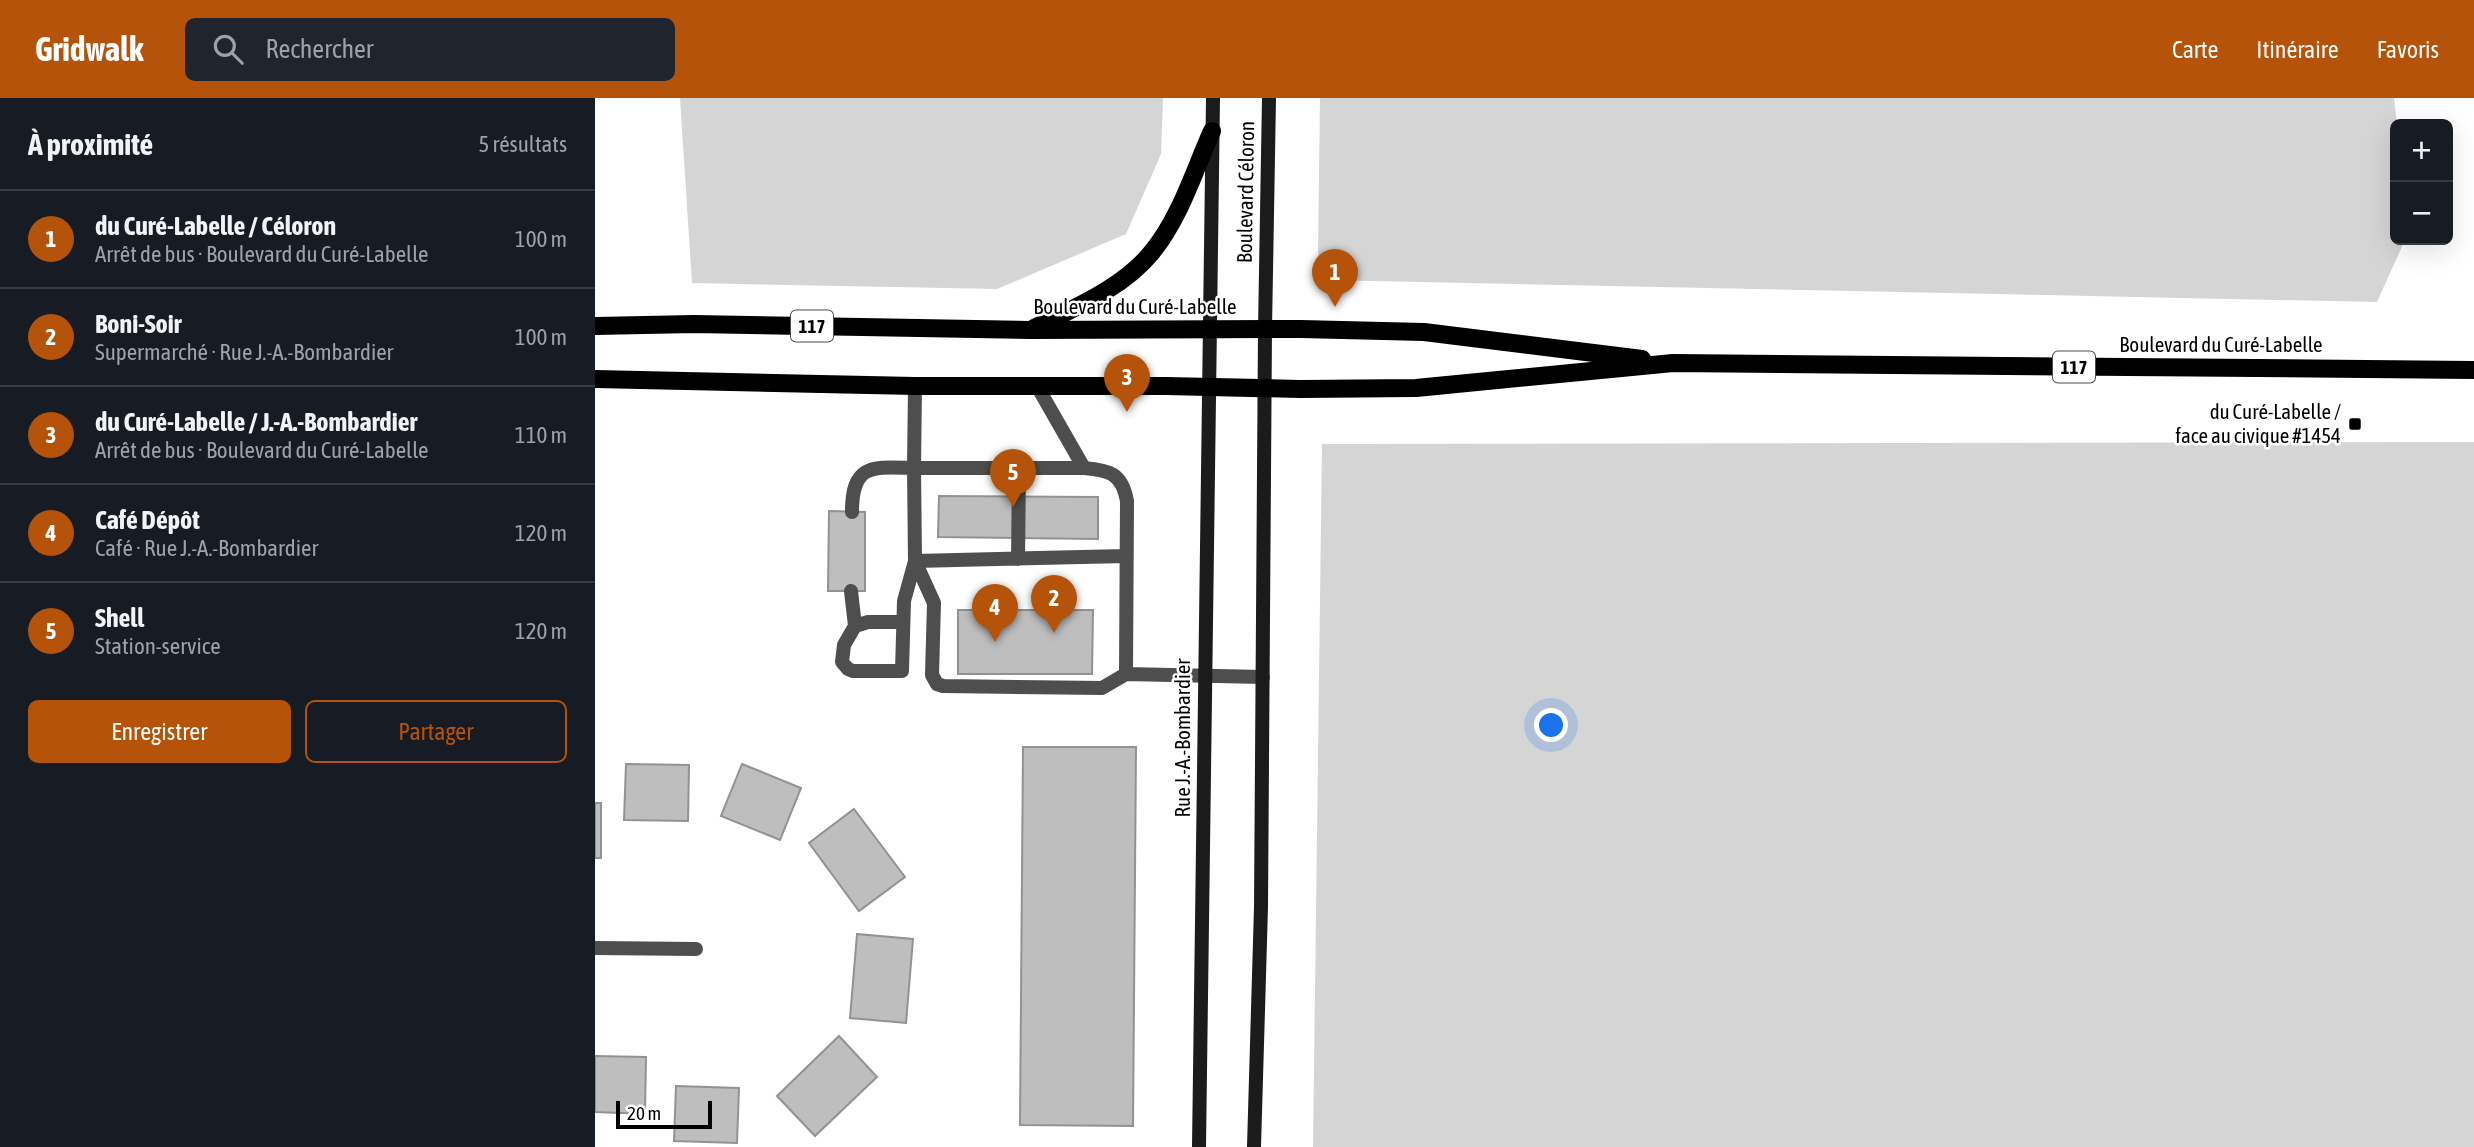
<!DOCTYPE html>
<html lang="fr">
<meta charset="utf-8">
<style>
body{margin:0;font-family:"Asap Condensed",sans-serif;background:#20242c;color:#f1f3f6}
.controls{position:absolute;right:21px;top:21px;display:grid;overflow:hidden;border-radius:10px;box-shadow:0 7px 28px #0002}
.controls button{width:63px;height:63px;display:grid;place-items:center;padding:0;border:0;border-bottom:2px solid #363941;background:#171b24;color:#f1f3f6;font:35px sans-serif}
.scale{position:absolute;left:21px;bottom:18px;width:96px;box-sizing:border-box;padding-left:7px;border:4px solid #000;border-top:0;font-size:19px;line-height:24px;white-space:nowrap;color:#000;-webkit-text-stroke:5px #fff;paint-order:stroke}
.you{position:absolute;left:957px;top:628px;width:24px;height:24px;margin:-18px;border:5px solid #fff;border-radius:50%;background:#1a73e8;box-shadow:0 0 0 10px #1a73e833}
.badge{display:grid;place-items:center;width:46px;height:46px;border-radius:50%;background:#b45309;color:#fff;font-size:23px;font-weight:700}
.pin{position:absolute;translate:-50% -58px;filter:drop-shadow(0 2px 4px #0008)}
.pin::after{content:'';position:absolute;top:37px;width:24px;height:21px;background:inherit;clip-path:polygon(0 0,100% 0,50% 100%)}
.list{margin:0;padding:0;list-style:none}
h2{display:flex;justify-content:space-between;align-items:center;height:91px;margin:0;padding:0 28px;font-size:30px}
h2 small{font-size:23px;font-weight:400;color:#9ea1a6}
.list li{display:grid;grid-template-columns:46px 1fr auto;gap:21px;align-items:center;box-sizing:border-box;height:98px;padding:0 28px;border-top:2px solid #363941}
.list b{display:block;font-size:26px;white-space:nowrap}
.list p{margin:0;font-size:23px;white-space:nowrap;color:#9ea1a6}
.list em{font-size:23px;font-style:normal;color:#9ea1a6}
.actions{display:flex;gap:14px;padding:21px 28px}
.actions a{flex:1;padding:16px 0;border:2px solid #b45309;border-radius:10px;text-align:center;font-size:24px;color:#b45309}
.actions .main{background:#b45309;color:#fff}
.icon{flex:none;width:38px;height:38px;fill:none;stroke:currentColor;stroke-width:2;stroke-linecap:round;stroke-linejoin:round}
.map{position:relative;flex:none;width:1879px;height:1049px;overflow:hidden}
header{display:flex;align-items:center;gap:42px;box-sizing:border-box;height:98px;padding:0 35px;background:#b45309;color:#fff}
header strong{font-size:33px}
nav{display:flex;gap:38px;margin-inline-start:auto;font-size:24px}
.search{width:490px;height:63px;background:#20242c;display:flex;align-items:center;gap:18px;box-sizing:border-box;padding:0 24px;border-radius:10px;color:#9ea1a6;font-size:26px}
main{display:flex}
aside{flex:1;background:#171b24}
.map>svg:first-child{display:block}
.green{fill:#d5d5d5}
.building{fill:#bebebe;stroke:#929292;stroke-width:2}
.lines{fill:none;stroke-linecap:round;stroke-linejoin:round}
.lane{stroke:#4e4e4e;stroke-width:14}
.street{stroke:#4e4e4e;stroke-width:14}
.secondary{stroke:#1b1b1b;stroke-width:14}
.primary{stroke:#000;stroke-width:18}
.poi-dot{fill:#000;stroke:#fff;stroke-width:2.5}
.labels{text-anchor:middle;stroke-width:5;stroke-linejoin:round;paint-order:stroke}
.shield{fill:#fff;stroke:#4c4c4c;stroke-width:2}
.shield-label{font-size:19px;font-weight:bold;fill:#000}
.street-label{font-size:21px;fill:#000;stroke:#fff}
.poi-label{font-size:21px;fill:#000;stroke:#fff;text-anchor:end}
</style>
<header>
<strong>Gridwalk</strong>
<div class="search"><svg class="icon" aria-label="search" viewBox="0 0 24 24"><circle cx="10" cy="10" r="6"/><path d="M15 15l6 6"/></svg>Rechercher</div>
<nav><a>Carte</a><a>Itinéraire</a><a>Favoris</a></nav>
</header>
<main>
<aside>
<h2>À proximité<small>5 résultats</small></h2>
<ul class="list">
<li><span class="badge">1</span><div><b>du Curé-Labelle / Céloron</b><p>Arrêt de bus · Boulevard du Curé-Labelle</p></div><em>100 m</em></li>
<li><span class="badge">2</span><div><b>Boni-Soir</b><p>Supermarché · Rue J.-A.-Bombardier</p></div><em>100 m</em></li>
<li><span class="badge">3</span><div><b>du Curé-Labelle / J.-A.-Bombardier</b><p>Arrêt de bus · Boulevard du Curé-Labelle</p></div><em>110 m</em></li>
<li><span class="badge">4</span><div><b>Café Dépôt</b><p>Café · Rue J.-A.-Bombardier</p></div><em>120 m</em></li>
<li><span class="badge">5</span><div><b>Shell</b><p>Station-service</p></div><em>120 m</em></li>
</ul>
<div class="actions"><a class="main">Enregistrer</a><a>Partager</a></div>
</aside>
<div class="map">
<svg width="1879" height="1049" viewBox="0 0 1879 1049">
<rect width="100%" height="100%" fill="#fff"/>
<path class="green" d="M85,0H568L566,56L531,136L402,191L97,185Z
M725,0H1799L1802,26H1800V142H1810L1782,204L730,182L723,155Z
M1879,344V1049H718L727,346Z"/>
<path class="building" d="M344,398L503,399V441L343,439Z
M234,413L270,414V493H233Z
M363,512H498L497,576H363Z
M428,649H541L538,1028L425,1027Z
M31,666L94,667L93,723L29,722Z
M147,666L206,690L185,742L126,718Z
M0,705H6V760H0Z
M259,711L310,779L264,813L214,745Z
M262,836L318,841L311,925L255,920Z
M244,938L282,979L220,1038L182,998Z
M0,958L51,959L50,1016L0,1014Z
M81,988L144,990L142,1045L79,1043Z"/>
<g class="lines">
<path class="lane" d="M320,288L319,370H489C514,372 527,375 532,403L531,576L668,579
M442,288L489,370
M257,414C257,364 279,369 319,370L320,463L531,458
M423,461L424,370
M320,463L339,505L337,577L342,586L348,588L507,590L531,576
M256,493L260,528
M308,524H273L260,528L249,547L247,564L253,571L258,573H307L309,503L320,463"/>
<path class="street" d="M0,850L101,851"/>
<path class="secondary" d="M604,1049L618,0
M659,1049L666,809L670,231L674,0"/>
<path class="primary" d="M0,228L99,226L435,232L706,231L829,234L1047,261
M439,230C479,210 528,190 557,154C585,120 599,73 617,33
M0,281L320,288H571L705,291L821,290L1078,265L1879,272"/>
</g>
<rect class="poi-dot" x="1753" y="319" width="14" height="14" rx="3.5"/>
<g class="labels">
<g class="shield">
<rect x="196" y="212.5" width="42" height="31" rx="5"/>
<rect x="1458" y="253.5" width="42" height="31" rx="5"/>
</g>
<g class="shield-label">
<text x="217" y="235">117</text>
<text x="1479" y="276">117</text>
</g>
<g class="street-label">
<text transform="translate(651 94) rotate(-89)" y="7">Boulevard Céloron</text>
<text x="540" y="216">Boulevard du Curé-Labelle</text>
<text x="1626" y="254">Boulevard du Curé-Labelle</text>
<text transform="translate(588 640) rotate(-90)" y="7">Rue J.-A.-Bombardier</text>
</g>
<g class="poi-label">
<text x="1746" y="321">du Curé-Labelle /<tspan x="1746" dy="24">face au civique #1454</tspan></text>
</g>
</g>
</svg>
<div class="controls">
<button>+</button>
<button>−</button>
</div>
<div class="scale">20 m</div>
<div class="you"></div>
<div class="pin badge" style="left:740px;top:209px">1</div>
<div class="pin badge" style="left:459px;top:535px">2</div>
<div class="pin badge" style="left:532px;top:314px">3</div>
<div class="pin badge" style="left:400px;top:544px">4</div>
<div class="pin badge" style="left:418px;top:409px">5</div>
</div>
</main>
